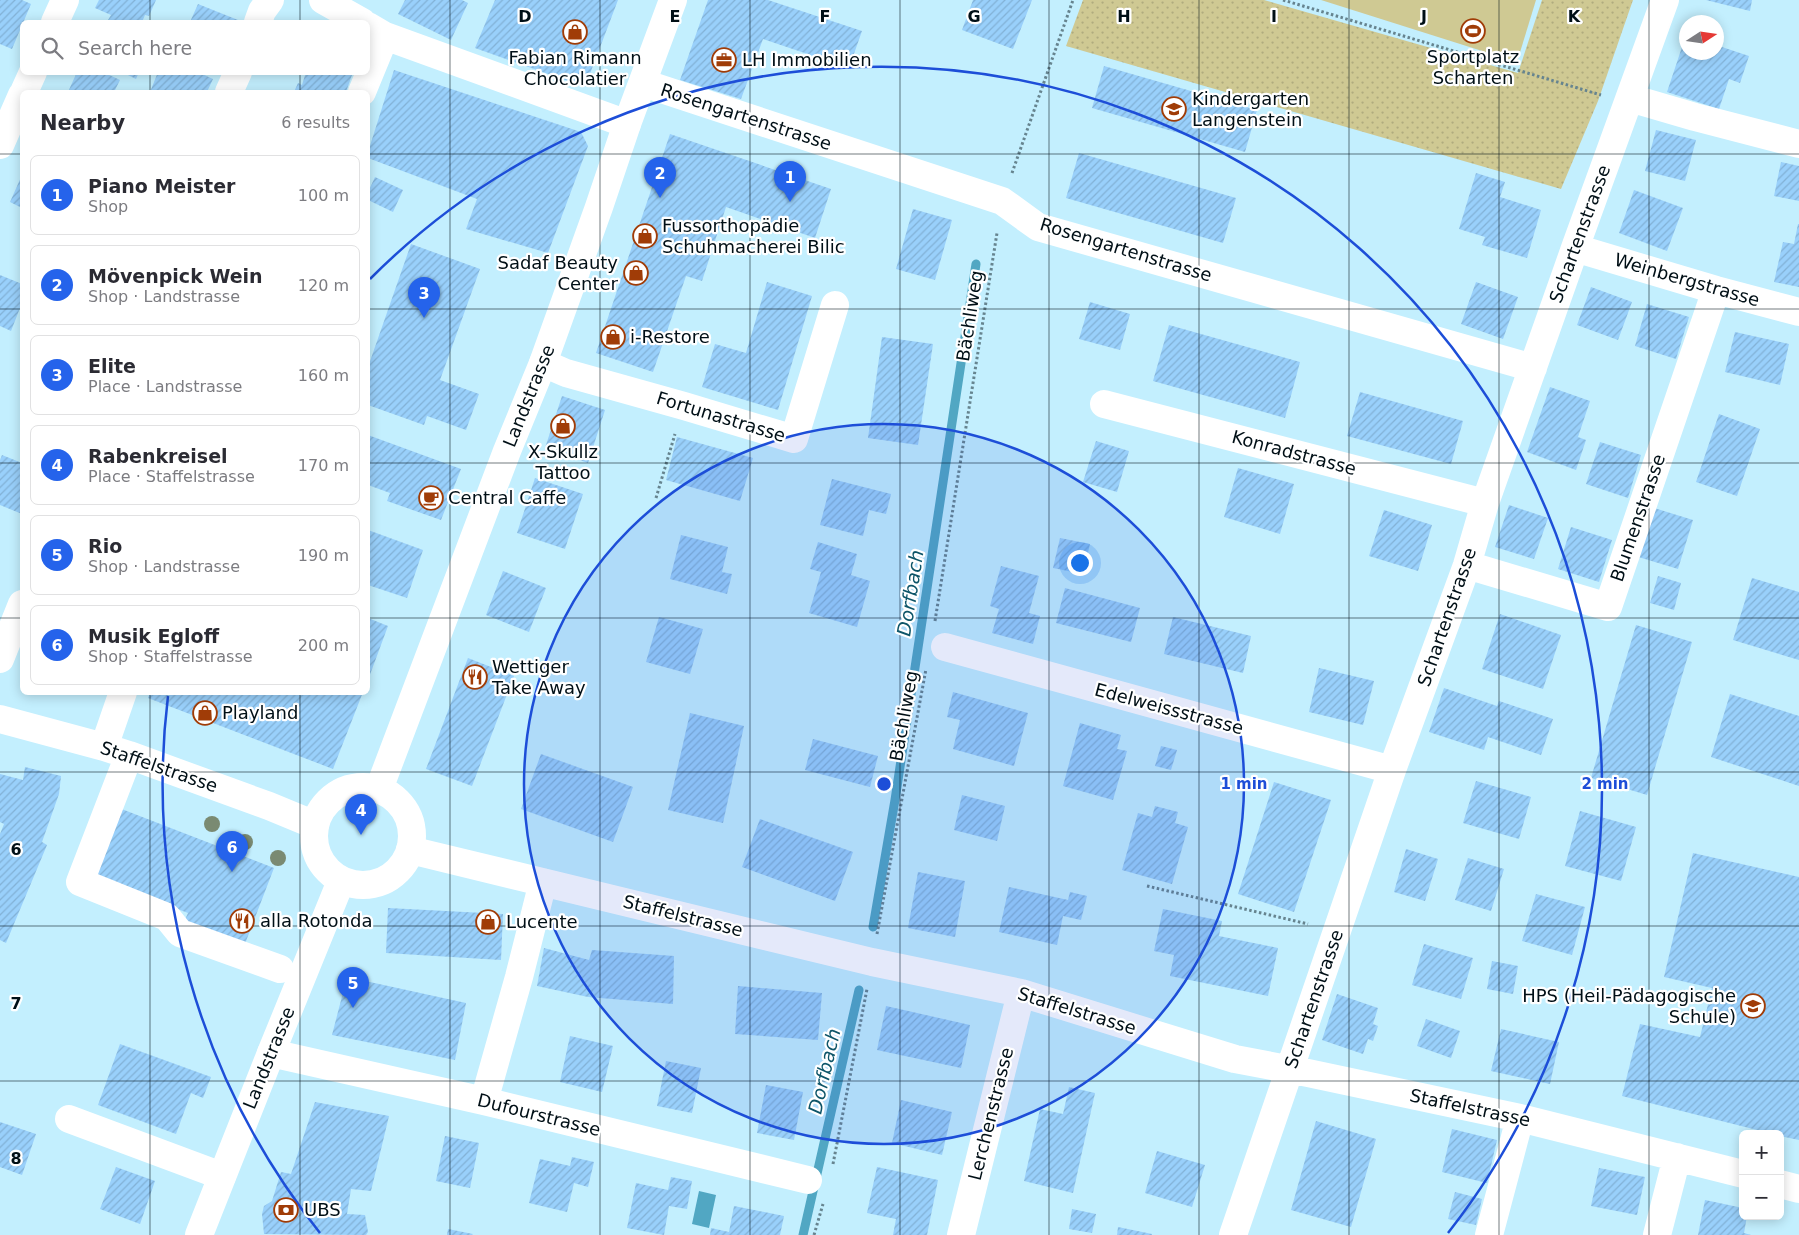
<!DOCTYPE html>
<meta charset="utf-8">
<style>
body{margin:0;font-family:"DejaVu Sans",sans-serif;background:#f7f7f7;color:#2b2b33}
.controls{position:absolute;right:15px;bottom:15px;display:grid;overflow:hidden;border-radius:8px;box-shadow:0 2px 12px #0003}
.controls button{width:45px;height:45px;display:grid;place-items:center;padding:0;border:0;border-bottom:1px solid #e1e1e2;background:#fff;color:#2b2b33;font:25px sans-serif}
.compass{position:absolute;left:1679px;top:15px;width:45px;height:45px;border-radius:50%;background:#fff;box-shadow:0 2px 12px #0003;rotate:78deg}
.you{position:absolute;left:1079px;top:562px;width:18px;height:18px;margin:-12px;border:4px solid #fff;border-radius:50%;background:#1a73e8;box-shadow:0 0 0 8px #1a73e833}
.badge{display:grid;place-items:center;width:32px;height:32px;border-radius:50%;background:#2563eb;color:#fff;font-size:16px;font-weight:700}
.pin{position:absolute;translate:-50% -41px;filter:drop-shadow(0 1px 2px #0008)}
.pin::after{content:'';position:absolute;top:26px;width:18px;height:15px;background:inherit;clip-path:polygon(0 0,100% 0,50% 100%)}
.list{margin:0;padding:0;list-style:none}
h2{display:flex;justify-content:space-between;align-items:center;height:65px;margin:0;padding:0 20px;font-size:21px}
h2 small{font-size:16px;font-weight:400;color:#7c7c81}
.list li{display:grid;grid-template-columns:32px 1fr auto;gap:15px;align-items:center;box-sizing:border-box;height:80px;margin:0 10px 10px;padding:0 10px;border:1px solid #e1e1e2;border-radius:8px}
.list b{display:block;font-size:19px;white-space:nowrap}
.list p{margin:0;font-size:16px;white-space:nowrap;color:#7c7c81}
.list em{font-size:16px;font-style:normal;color:#7c7c81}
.icon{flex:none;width:28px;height:28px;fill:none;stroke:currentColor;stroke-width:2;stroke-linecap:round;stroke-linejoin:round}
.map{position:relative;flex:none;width:1799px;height:1235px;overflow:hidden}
.search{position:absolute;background:#fff;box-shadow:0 2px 12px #0003;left:20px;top:20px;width:350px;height:55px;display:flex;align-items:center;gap:12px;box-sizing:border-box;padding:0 18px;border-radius:8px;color:#7c7c81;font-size:19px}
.panel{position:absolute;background:#fff;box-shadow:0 2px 12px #0003;left:20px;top:90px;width:350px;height:605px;border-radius:8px}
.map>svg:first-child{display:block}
.grass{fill:#cfc993}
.park{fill:url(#park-dots)}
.water{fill:#51a7c3}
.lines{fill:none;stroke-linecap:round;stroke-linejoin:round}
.stream{stroke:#51a7c3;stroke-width:9}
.building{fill:url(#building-hatch)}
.path{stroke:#66848f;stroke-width:3;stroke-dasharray:2.5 2.5;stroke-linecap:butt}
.minor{stroke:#fff;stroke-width:28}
.major{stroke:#fff;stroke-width:28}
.tree{fill:#7a8a72}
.grid{fill:none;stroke:#000f16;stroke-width:1;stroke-opacity:0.55}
.ring{fill:none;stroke:#1d4ed8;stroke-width:2.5}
.labels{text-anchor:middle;stroke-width:4.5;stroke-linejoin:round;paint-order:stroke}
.poi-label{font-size:18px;fill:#000f16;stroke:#fff;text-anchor:start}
.street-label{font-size:18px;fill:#000f16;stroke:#fff}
.water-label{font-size:19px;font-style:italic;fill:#0d5569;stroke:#fff}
.grid-label{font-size:16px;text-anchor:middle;font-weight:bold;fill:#000f16;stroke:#fff;stroke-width:4.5;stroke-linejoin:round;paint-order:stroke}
.centre{fill:#1d4ed8;stroke:#fff;stroke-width:2.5}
.ring-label{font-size:15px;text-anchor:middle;font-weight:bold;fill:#1d4ed8;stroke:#fff;stroke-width:4.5;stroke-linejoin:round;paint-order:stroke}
</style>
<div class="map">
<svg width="1799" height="1235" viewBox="0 0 1799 1235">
<defs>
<pattern id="park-dots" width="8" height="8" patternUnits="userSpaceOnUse" patternTransform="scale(1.25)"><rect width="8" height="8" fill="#cfc993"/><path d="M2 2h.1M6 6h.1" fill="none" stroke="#b0ab7e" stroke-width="1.8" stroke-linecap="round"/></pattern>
<pattern id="building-hatch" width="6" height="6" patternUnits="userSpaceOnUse" patternTransform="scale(1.25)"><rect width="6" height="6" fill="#99d0fb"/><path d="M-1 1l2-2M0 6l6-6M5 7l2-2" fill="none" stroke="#82b1d6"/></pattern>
</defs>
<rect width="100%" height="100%" fill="#c3effe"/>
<path class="grass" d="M1321,0H1536L1517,62Z"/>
<path class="park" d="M1083,0H1264L1518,73L1542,0H1633L1598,101L1561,189L1066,46Z"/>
<path class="water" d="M699,1191L716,1195L709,1228L692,1224Z"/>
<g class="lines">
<path class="stream" d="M873,927L895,800L976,264
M803,1235L859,990"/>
</g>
<path class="building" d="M0,0H22L31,4L12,49L0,44Z
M99,0H156L149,16L145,15L142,22H131L127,20L126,22H114L108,20L111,15L95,8Z
M405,0H462L468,3L451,40L398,14Z
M495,0H618L585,87L475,48Z
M708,0H768L862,31L849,68L763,39L741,99L680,80Z
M973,0H1032L1013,49L962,30Z
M1706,0H1752L1750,11Z
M198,4L238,20L237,22H190Z
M1686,35V52H1716V45L1749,56L1740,83L1729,79L1719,109L1667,92Z
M1104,66L1257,110L1245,152L1092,108Z
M394,70L581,132L588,146L548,253L466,229L477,199L368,158V152Z
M77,72H103L120,80L114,92H68Z
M122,72H139L136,79Z
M158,72H198L213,79L207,92H150Z
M306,72H353L346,92H294L298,83L302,85Z
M1656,130L1696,140L1685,181L1645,171Z
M670,134L831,189L815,238L726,207L702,281L686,276L653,372L596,353Z
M1079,153L1236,198L1223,243L1066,198Z
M1781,162L1799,166V201L1774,196Z
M1476,173L1505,182L1500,197L1541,210L1527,258L1482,245L1485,237L1459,229Z
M22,175V208L10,202Z
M375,177L403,190L393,212L368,200V192Z
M1634,190L1683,208L1667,251L1619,233Z
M913,209L952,220L935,280L896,269Z
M1798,224H1799V287L1774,282L1783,242L1794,244Z
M411,244L480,269L440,380L479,394L466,430L427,416L424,425L368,405V367Z
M0,275L22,284V303L11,331L0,326Z
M767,282L812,296L778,410L702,387L715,344L746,353Z
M1476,282L1518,297L1503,339L1461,324Z
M1591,287L1632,302L1618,340L1577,325Z
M1090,302L1130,314L1120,350L1079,339Z
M1647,304L1689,317L1676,359L1635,346Z
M1169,325L1300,362L1285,418L1153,381Z
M1735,332L1789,344L1780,385L1725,372Z
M882,337L933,344L918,445L868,438Z
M1550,387L1590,401L1578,437L1586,440L1576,470L1527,452Z
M1360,392L1463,421L1451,464L1347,436Z
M562,396L605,410L588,463L545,448Z
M1719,414L1760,429L1737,496L1696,482Z
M368,435L461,469L441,520L387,501L390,493L368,485Z
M677,437L753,458L740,501L666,480Z
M1096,441L1129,451L1117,492L1083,482Z
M1600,442L1641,455L1628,498L1586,484Z
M2,455L22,463V514L0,505V460Z
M1238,468L1294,484L1280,534L1224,517Z
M535,478L583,494L565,549L517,533Z
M832,479L891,494L886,514L869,510L863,536L820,525Z
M1509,505L1548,518L1534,559L1495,547Z
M1651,507L1693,520L1678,569L1635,556Z
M1384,510L1432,525L1418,571L1369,556Z
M1571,527L1612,540L1599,582L1558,569Z
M368,530L423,550L407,598L368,585Z
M681,535L728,547L722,572L732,574L727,594L670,579Z
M1060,538L1090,544L1083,574L1053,568Z
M818,542L857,554L851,575L870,581L857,627L809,613L821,572L810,569Z
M1001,566L1039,576L1029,613L1040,616L1033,644L992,633L999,609L990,606Z
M503,571L546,588L529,632L486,615Z
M1658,576L1681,583L1674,610L1650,603Z
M1752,578L1799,592V660L1733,640Z
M1065,588L1140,608L1131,642L1056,623Z
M1500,614L1561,635L1543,689L1482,669Z
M659,617L703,629L690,674L646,662Z
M1173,617L1251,636L1243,673L1164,654Z
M368,618L388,626L368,680Z
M1636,625L1692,642L1647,795L1591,778Z
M468,658L514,676L472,786L426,769Z
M1319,668L1374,681L1363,725L1309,712Z
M1444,688L1497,706L1499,701L1553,719L1541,755L1488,737L1484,750L1429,732Z
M150,692H363L333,769L148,698Z
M953,692L1028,713L1014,766L953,749L960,720L947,717Z
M1730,694L1799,716V786L1711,757Z
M690,713L744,726L723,823L668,810Z
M1080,723L1121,735L1117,749L1127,751L1113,800L1063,786Z
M813,739L878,756L870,787L805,770Z
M1161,746L1177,750L1171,770L1155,766Z
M541,754L633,787L613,842L521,809Z
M25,767L61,776L59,794L42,842L47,845L6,943L0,940V834L4,824L0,822V774L23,780Z
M1476,781L1531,797L1519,839L1463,823Z
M1274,782L1331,800L1294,912L1238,894Z
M962,795L1005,806L997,841L954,830Z
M1155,806L1178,812L1175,823L1188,827L1172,884L1122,870L1138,813L1152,817Z
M119,808L274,868L243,949L182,926L188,913L93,877Z
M1580,811L1636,827L1621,881L1565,866Z
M760,819L853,852L835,901L742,867Z
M1406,849L1438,859L1425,901L1394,892Z
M1693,853L1799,877V1140L1780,1136V1134H1773L1622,1096L1640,1024L1700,1037L1712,988L1664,977Z
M1468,858L1504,869L1491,911L1455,900Z
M918,872L965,881L955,937L908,928Z
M1009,887L1068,900L1070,892L1087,896L1081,920L1063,916L1057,945L999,932Z
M1536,894L1585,907L1572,955L1522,941Z
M388,908L503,914L501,960L386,953Z
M1163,909L1222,921L1219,936L1278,948L1268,996L1170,976L1174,955L1154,951Z
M1424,944L1473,958L1461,999L1412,985Z
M544,948L589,960L592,950L674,956L673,1004L588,997L537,986Z
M1492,961L1518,966L1513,994L1487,989Z
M347,977L466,1003L455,1060L332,1035Z
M738,986L822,993L818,1040L735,1034Z
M1337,994L1378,1008L1373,1024L1378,1026L1373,1041L1368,1039L1363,1054L1322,1040Z
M886,1006L970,1025L961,1068L877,1050Z
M1426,1019L1460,1031L1451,1058L1417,1046Z
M1501,1029L1559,1042L1550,1084L1491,1071Z
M570,1036L613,1046L602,1092L560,1082Z
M120,1044L211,1077L203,1098L191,1093L176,1134L98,1105Z
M666,1061L701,1068L692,1113L657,1106Z
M766,1085L803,1092L794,1140L757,1133Z
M1069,1087L1095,1093L1073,1193L1024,1181L1040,1109L1063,1114Z
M901,1100L952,1112L942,1155L892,1143Z
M315,1102L389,1116L371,1191L351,1189L347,1214L365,1215L368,1232L366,1235L264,1234L262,1214L264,1206L272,1201L281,1172L291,1174Z
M1316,1121L1376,1139L1351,1227L1291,1210Z
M0,1122L36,1134L22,1175L0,1167Z
M1452,1129L1497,1140L1487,1183L1442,1172Z
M445,1136L479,1143L470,1188L436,1181Z
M1157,1151L1205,1165L1192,1207L1145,1193Z
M572,1157L594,1162L588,1187L574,1183L567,1212L529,1203L540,1159L570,1166Z
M116,1167L155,1181L140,1224L100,1209Z
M877,1167L938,1180L927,1235H893L896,1219L867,1213Z
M1599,1168L1645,1177L1637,1215L1591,1206Z
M671,1177L692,1181L687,1209L669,1206L664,1235L627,1228L636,1183L668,1190Z
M1455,1192L1482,1199L1476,1225L1448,1219Z
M1705,1200L1743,1208V1216H1747L1744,1233L1751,1235H1698Z
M734,1206L784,1216L780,1235H710L711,1228L729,1232Z
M1072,1209L1096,1214L1092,1233L1069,1229Z
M1118,1227L1152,1234V1235H1117Z
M448,1229L473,1234L472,1235H447Z"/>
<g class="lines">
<path class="path" d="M1283,0L1601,95
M1012,173L1073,0
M656,498L675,434
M935,621L997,233
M1147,886L1308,924
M877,934L926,669
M833,1164L867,989
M814,1235L823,1204"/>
<path class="minor" d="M323,0L362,22
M55,22L65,0
M258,22L262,11L270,0
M368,26L385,36L627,124
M643,83L1002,201L1038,227L1533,368
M24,92L33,72
M229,92L238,72
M362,92L385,36
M1630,98L1695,117L1799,144
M0,145L22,95
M1575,248L1716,290L1799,312
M543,363L566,373L684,406L794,439L835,305
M1104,404L1485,503
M1467,565L1608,607L1716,290
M945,647L1392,770
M0,659L22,604
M0,719L104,747L129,755L269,806L315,825
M104,747L123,692
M129,755L80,882L167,917L180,933L280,969
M410,850L872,962L1021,993L1235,1059L1308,1073L1520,1118L1743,1174
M271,1053L484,1101L808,1180
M484,1101L519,977L543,882
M69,1119L222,1176
M1780,1184L1799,1189
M961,1235L1021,993
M1233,1235L1392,770L1467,565L1485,503L1575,248L1665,0
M1489,1235L1520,1118
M1657,1235L1677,1157"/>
<path class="major" d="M314 836a49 49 0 1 1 98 0a49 49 0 1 1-98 0Z
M379,789L507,451L543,363L599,207L627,124L673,0
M199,1235L271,1053L341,881"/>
</g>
<g class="tree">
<circle cx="212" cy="824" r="8"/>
<circle cx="245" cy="842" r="8"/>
<circle cx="278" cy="858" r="8"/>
</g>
<path class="grid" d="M150,0V22M300,0V22M450,0V1235M600,0V1235M750,0V1235M900,0V1235M1049,0V1235M1199,0V1235M1349,0V1235M1499,0V1235M1649,0V1235M150,72V92M300,72V92M0,154H22M368,154H1799M0,309H22M368,309H1799M0,463H22M368,463H1799M0,618H22M368,618H1799M150,692V1235M300,692V1235M0,772H1799M0,926H1799M0,1081H1799"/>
<circle cx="884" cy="784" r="360" fill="#1d4ed8" fill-opacity=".12"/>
<g class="ring">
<circle cx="884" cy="784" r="360"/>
<path d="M320 1233A721 721 0 0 1 168 696M370 279A721 721 0 0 1 1448 1233"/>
</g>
<defs>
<g id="stadium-ring" transform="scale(1.25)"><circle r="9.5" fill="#fff" stroke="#a03c07" stroke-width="1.5"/><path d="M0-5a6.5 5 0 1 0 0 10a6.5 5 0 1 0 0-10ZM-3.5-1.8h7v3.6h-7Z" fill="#a03c07"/></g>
<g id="shop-ring" transform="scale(1.25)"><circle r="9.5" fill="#fff" stroke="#a03c07" stroke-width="1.5"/><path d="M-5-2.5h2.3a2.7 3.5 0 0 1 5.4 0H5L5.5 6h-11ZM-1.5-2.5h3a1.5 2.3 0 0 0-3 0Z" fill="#a03c07"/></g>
<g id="office-ring" transform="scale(1.25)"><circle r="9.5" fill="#fff" stroke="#a03c07" stroke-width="1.5"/><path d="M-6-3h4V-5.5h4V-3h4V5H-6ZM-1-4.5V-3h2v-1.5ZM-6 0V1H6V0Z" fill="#a03c07"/></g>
<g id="school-ring" transform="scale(1.25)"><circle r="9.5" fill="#fff" stroke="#a03c07" stroke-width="1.5"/><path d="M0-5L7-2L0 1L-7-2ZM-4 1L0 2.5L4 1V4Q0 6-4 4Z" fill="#a03c07"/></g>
<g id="cafe-ring" transform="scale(1.25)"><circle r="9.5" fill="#fff" stroke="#a03c07" stroke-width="1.5"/><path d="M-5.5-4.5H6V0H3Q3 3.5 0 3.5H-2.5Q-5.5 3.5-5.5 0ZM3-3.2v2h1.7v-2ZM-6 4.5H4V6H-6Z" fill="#a03c07"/></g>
<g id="restaurant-ring" transform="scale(1.25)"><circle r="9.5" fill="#fff" stroke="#a03c07" stroke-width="1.5"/><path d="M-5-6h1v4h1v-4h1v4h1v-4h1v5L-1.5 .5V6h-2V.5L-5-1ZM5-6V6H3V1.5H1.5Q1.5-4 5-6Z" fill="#a03c07"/></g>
<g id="bank-ring" transform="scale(1.25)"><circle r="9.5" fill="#fff" stroke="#a03c07" stroke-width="1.5"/><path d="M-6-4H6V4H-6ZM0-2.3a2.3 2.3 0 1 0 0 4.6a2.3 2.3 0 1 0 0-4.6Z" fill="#a03c07"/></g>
</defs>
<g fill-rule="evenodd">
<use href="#stadium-ring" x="1473" y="31"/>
<use href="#shop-ring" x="575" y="32"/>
<use href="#office-ring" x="724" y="60"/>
<use href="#school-ring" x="1174" y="109"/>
<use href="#shop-ring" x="645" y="236"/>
<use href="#shop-ring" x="636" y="273"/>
<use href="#shop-ring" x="613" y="337"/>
<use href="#shop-ring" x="563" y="426"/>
<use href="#cafe-ring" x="431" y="498"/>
<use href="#restaurant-ring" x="475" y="677"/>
<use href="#shop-ring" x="205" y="713"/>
<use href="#restaurant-ring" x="242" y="921"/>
<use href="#shop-ring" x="488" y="922"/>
<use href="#school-ring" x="1753" y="1006"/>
<use href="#bank-ring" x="286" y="1210"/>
</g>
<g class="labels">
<g class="poi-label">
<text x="1473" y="63" text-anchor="middle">Sportplatz<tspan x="1473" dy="21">Scharten</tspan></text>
<text x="575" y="64" text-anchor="middle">Fabian Rimann<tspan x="575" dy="21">Chocolatier</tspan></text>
<text x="742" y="66">LH Immobilien</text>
<text x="1192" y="105">Kindergarten<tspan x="1192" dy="21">Langenstein</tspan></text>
<text x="662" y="232">Fussorthopädie<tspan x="662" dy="21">Schuhmacherei Bilic</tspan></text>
<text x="618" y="269" text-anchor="end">Sadaf Beauty<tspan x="618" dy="21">Center</tspan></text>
<text x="630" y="343">i-Restore</text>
<text x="563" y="458" text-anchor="middle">X-Skullz<tspan x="563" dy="21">Tattoo</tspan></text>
<text x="448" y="504">Central Caffe</text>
<text x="492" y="673">Wettiger<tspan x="492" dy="21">Take Away</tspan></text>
<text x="222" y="719">Playland</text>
<text x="260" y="927">alla Rotonda</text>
<text x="506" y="928">Lucente</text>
<text x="1736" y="1002" text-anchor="end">HPS (Heil-Pädagogische<tspan x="1736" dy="21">Schule)</tspan></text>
<text x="304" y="1216">UBS</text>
</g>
<g class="street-label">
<text transform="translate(746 117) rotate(18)" y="6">Rosengartenstrasse</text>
<text transform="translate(1580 234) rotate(-70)" y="6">Schartenstrasse</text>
<text transform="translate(1126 250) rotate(17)" y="6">Rosengartenstrasse</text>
<text transform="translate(1687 280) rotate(16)" y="6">Weinbergstrasse</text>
<text transform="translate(970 316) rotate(-81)" y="6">Bächliweg</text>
<text transform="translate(529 396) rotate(-68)" y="6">Landstrasse</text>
<text transform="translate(721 417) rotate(17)" y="6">Fortunastrasse</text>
<text transform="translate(1294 453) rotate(15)" y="6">Konradstrasse</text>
<text transform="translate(1638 518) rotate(-71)" y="6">Blumenstrasse</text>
<text transform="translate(1447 617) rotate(-71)" y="6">Schartenstrasse</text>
<text transform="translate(1169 709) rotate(15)" y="6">Edelweissstrasse</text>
<text transform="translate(904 716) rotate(-80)" y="6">Bächliweg</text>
<text transform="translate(159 767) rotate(19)" y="6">Staffelstrasse</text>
<text transform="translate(683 916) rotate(14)" y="6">Staffelstrasse</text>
<text transform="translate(1314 999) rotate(-71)" y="6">Schartenstrasse</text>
<text transform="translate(1077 1011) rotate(17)" y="6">Staffelstrasse</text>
<text transform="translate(269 1058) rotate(-68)" y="6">Landstrasse</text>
<text transform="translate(1470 1108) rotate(12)" y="6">Staffelstrasse</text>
<text transform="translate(991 1114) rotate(-76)" y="6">Lerchenstrasse</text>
<text transform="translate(539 1115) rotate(14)" y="6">Dufourstrasse</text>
</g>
<g class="water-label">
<text transform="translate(910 593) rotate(-81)" y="7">Dorfbach</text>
<text transform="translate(824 1071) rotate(-77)" y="7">Dorfbach</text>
</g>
</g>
<g class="grid-label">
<text x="525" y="22">D</text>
<text x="675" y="22">E</text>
<text x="825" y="22">F</text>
<text x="974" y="22">G</text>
<text x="1124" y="22">H</text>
<text x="1274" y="22">I</text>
<text x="1424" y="22">J</text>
<text x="1574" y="22">K</text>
<text x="16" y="855">6</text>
<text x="16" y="1009">7</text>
<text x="16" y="1164">8</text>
</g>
<circle cx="884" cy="784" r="8" class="centre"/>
<g class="ring-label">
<text x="1244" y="789">1 min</text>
<text x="1605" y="789">2 min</text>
</g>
</svg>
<div class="controls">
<button>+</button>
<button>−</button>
</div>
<svg class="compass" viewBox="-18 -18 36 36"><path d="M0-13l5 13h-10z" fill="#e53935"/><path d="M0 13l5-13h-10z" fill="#7c7c81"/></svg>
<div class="you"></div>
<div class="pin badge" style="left:790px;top:202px">1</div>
<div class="pin badge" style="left:660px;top:198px">2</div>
<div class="pin badge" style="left:424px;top:318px">3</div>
<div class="pin badge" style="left:361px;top:835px">4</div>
<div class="pin badge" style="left:353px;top:1008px">5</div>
<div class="pin badge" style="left:232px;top:872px">6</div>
<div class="search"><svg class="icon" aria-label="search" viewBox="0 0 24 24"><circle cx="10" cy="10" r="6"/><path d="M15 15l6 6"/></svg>Search here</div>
<section class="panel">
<h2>Nearby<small>6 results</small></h2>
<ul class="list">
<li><span class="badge">1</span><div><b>Piano Meister</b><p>Shop</p></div><em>100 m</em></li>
<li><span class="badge">2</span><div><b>Mövenpick Wein</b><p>Shop · Landstrasse</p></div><em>120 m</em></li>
<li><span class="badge">3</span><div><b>Elite</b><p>Place · Landstrasse</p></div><em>160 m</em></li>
<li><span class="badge">4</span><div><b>Rabenkreisel</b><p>Place · Staffelstrasse</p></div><em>170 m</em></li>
<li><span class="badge">5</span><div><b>Rio</b><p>Shop · Landstrasse</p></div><em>190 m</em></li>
<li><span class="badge">6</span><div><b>Musik Egloff</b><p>Shop · Staffelstrasse</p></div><em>200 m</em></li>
</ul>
</section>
</div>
